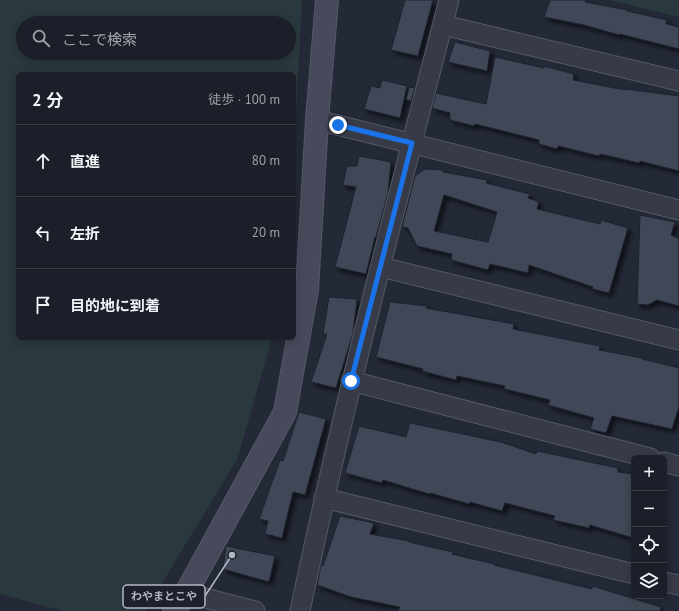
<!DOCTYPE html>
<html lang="ja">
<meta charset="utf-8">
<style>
body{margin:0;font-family:"PT Sans","Noto Sans JP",sans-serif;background:#282c35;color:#f1f3f6}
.controls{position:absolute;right:12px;bottom:12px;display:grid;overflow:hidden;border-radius:6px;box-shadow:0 2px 10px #0003}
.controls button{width:36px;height:36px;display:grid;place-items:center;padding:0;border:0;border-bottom:1px solid #393d46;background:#1b1f29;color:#f1f3f6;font:20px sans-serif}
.stop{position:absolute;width:12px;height:12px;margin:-9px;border:3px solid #1a73e8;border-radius:50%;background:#fff}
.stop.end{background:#1a73e8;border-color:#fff;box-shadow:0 1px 4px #0008}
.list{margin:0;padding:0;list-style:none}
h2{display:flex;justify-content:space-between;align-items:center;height:52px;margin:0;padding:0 16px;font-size:17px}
h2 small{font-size:13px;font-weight:400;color:#a0a2a8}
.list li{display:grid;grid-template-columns:26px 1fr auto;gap:12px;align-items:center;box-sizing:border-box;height:72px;padding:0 16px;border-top:1px solid #393d46}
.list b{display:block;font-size:15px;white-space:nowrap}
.list em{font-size:13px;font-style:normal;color:#a0a2a8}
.icon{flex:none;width:22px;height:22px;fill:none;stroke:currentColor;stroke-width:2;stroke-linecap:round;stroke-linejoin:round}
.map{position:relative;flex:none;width:679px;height:611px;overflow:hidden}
.search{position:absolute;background:#1b1f29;box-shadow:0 2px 10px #0003;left:16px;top:16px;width:280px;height:44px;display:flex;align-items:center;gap:10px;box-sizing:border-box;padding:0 14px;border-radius:22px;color:#a0a2a8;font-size:15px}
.panel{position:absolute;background:#1b1f29;box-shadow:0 2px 10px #0003;left:16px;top:72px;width:280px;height:268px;border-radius:6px}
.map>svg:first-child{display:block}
.green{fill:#2a393d;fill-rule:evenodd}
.building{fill:#404757;stroke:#1e232f;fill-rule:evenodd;filter:url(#shadow)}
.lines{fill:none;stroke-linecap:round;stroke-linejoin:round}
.street-casing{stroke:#555966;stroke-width:21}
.secondary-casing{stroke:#555966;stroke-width:24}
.street{stroke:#373b48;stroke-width:19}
.secondary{stroke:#464a5b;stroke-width:22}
.route{stroke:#1a73e8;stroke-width:5}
.leader{fill:none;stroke:#b2b6c4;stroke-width:1.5}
.callout-dot{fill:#b2b6c4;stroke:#1c212d;stroke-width:1.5}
.callout{fill:#1c212d;stroke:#b2b6c4;stroke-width:1.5}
.callout-label{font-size:11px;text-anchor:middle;font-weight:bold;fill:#b2b6c4}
</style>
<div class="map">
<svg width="679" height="611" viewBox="0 0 679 611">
<defs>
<filter id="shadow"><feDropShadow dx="3.5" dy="3.5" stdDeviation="2" flood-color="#0009"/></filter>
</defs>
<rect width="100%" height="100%" fill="#242937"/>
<path class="green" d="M0,0H302L294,154V74H18V338H272L237,460L145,611H63L0,594ZM23,23H289V53H23Z
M609,0H679V17Z"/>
<path class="building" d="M405,0H433L418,56L391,50Z
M550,0H586L585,2L627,10V11L667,20L666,24L679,27V49L620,34L619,35L584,25L544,17Z
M455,42L490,51L487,71L448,62Z
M495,57L544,68V66L574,74L573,80L625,90V89L679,96V171L640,161L639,163L600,154L599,156L558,146L557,149L539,144V140L475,124L474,126L450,120V113L432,108L436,93L486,104Z
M382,80L407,86L400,118L364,109L371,86L380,88Z
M409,87L415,88L411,101L406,100Z
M359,156L391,162L388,193L376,237H375L366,274L335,267L356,187L343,185L347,166H357Z
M425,169L444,170L443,172L487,180L486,183L530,194L528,198L539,202L537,209L600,224L601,220L628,228L609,293L592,289L593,287L529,265L528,273L490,264L488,270L451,260L452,254L417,246L408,228L402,227L415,176ZM444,195L497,212L488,242L434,231Z
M640,215L675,222L671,235L679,239V306L657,300L648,305L637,304Z
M329,297L357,299L353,333L336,388L311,382L327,334H323Z
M390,302L427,306L426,308L514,324L513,329L600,346L599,350L642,358V359L679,368V407L672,429L612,416L606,433L590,429L594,418L548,405L550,400L504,389L505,386L457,376L456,380L422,371L423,369L376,357Z
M299,412L326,419L305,495L293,492L282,538L265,534L268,521L259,519L280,460L283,461Z
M410,423L501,442L536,454L537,451L618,468V472L634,474L633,538L590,525L589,528L553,520L555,516L505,503L502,511L470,502L469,504L430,493L429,494L383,480L382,483L345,473L359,426L406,437Z
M340,516L374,523L370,534L409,541V542L453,552L452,554L494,564V565L592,589V586L661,607L660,611H398L400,607L351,597L317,585L321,565L323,566Z
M226,546L275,556L269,582L223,569Z"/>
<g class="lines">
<g class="street-casing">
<path id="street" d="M443,25L679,81
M317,120L679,210
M381,267L679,340
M351,381L650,458
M664,462L679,466
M324,498L634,574
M664,582L679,585
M186,593L255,611
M300,611C343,406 396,203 449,0"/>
</g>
<g class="secondary-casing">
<path id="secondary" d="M174,611L186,593L285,412L307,290L317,120L327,0"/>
</g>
<use href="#street" class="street"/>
<use href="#secondary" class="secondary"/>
</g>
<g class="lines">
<path class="route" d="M338,125L412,143L351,381"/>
</g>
<path class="leader" d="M232 555L205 596"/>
<circle class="callout-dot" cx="232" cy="555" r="4"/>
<rect class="callout" x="123" y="585" width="82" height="23" rx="4"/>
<g class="callout-label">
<text x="164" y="600">わやまとこや</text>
</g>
</svg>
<div class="controls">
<button>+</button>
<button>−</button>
<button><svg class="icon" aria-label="locate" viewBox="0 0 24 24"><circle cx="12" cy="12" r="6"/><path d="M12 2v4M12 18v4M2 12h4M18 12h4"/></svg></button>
<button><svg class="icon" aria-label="layers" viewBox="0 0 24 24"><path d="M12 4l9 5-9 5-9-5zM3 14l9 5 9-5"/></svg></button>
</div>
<div class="stop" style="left:351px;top:381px"></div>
<div class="stop end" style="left:338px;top:125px"></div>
<div class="search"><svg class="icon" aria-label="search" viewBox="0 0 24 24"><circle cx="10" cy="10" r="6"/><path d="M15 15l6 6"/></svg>ここで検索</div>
<section class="panel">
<h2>2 分<small>徒歩 · 100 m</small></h2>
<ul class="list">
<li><svg class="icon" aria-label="ahead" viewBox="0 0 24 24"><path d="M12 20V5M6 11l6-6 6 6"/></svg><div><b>直進</b></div><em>80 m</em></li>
<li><svg class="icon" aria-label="left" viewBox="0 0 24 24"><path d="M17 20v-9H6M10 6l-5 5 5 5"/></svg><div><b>左折</b></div><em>20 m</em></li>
<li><svg class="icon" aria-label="arrive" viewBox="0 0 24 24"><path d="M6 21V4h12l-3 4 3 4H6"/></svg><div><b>目的地に到着</b></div></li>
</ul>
</section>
</div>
